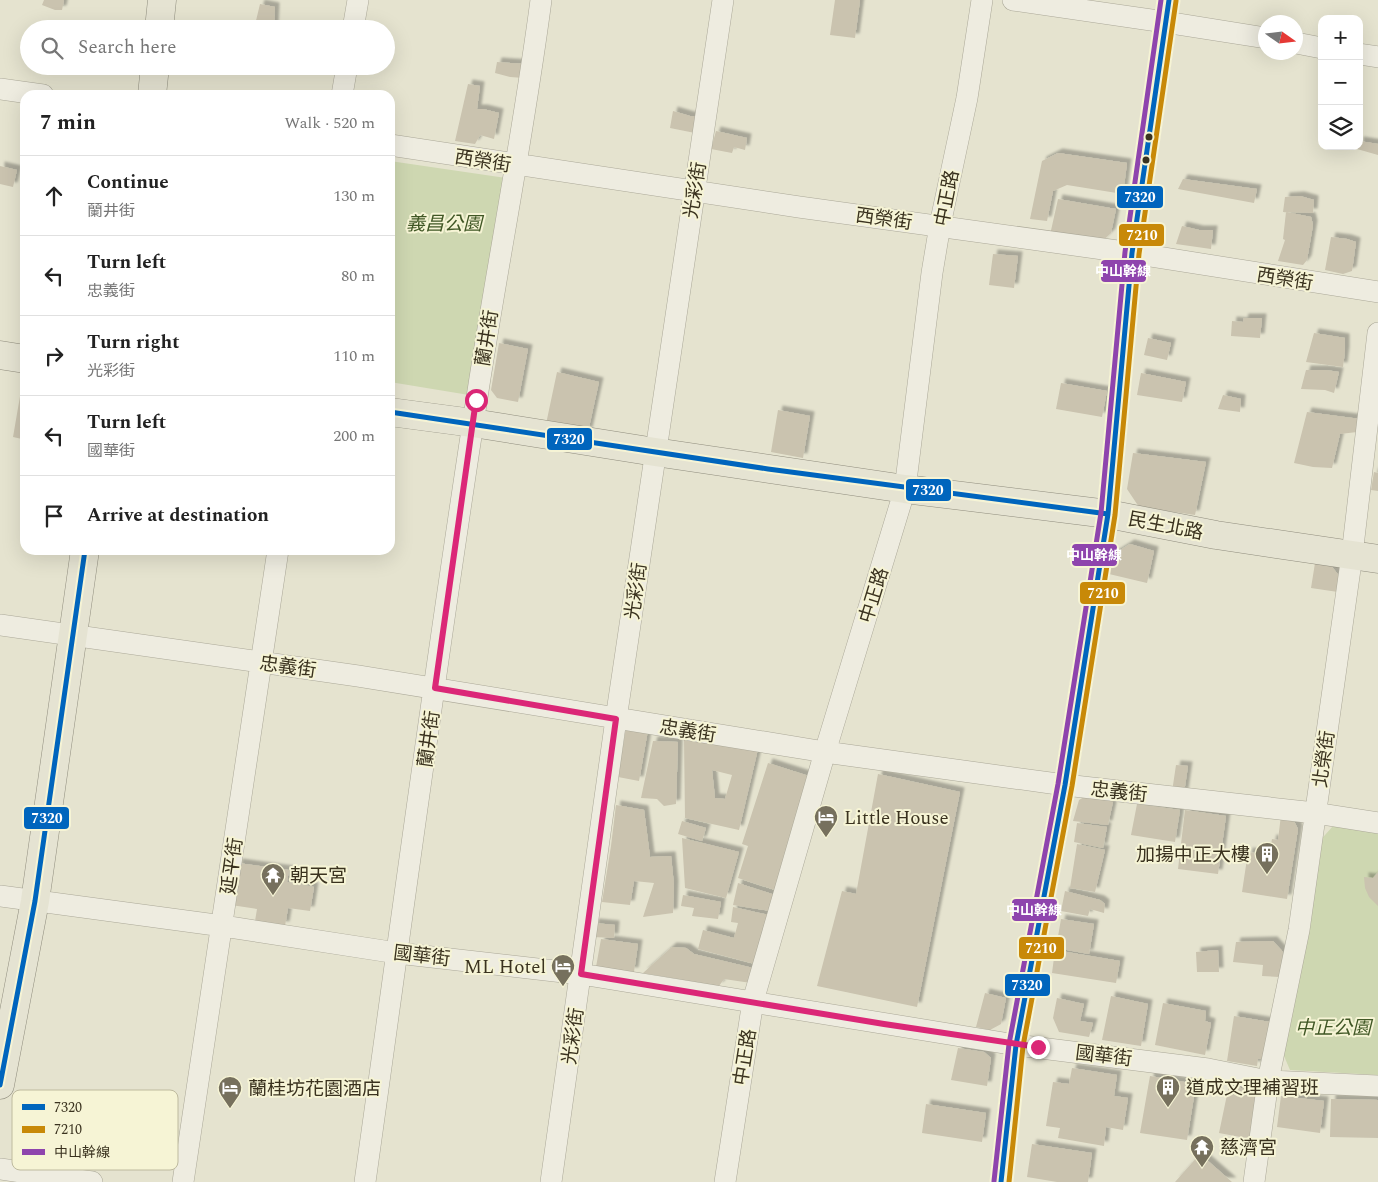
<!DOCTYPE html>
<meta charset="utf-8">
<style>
body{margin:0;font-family:Spectral,"Noto Sans TC",serif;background:#f2f2f2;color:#222}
.controls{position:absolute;right:15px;top:15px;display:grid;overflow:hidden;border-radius:10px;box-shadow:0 5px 20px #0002}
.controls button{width:45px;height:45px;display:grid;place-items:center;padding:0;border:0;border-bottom:1px solid #e0e0e0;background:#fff;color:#222;font:25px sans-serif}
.compass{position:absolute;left:1258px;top:15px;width:45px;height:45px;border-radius:50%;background:#fff;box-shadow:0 5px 20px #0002;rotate:104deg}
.stop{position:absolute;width:15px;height:15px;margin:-11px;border:4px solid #db2777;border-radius:50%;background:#fff}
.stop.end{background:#db2777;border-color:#fff;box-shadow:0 1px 5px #0008}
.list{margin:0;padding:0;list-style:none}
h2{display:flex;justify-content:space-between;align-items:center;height:65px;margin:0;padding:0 20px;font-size:21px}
h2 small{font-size:16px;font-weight:400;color:#767676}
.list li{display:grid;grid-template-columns:32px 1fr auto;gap:15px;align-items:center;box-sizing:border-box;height:80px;padding:0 20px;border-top:1px solid #e0e0e0}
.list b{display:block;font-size:19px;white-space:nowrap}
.list p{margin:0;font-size:16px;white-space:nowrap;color:#767676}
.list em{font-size:16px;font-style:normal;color:#767676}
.icon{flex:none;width:28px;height:28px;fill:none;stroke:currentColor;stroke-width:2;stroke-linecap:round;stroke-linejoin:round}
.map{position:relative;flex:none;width:1378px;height:1182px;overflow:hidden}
.search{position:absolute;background:#fff;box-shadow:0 5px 20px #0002;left:20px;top:20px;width:375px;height:55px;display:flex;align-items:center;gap:12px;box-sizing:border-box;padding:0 18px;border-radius:28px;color:#767676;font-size:19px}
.panel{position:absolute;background:#fff;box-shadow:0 5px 20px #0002;left:20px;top:90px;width:375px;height:465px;border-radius:15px}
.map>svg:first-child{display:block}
.green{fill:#ced7b1}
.building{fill:#cac3af;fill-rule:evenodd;filter:url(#shadow)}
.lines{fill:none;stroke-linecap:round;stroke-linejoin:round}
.minor-casing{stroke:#aba898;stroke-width:22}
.major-casing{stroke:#908d7e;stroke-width:29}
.minor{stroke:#eeece0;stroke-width:21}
.major{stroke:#e5e3d2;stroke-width:28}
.bus-1-casing{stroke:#f6f4d5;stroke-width:9}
.bus-2-casing{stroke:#f6f4d5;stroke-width:9}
.bus-3-casing{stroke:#f6f4d5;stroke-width:9}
.bus-1{stroke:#0065bd;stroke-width:5}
.bus-2{stroke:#c88908;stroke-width:5}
.bus-3{stroke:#8e44ad;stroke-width:5}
.route{stroke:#db2777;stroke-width:6}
.bus-dot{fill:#3a321f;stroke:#f6f4d5;stroke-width:2}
.labels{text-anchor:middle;stroke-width:4;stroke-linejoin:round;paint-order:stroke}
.street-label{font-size:19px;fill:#3a321f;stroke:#f6f4d5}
.park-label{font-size:19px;font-style:italic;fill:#405725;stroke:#f6f4d5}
.poi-label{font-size:19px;fill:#3a321f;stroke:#f6f4d5;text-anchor:start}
.key{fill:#f6f4d5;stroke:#beba9e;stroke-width:1}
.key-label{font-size:14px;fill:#3a321f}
.line-badge{stroke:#f6f4d5;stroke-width:2}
.badge-label{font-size:14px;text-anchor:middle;font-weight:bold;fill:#fff}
</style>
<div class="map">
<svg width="1378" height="1182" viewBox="0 0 1378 1182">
<defs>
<filter id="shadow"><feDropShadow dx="4.5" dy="-4.5" stdDeviation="1" flood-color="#0004"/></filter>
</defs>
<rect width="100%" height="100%" fill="#e5e3cf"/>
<path class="green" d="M390,161L506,178L469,395L390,382Z
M1333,826L1378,833V1075L1290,1070L1284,1056L1317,844Z"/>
<path class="building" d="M44,0H64L62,10H55L42,5Z
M835,0H860L855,38L830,35Z
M260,4L275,7L274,29H254Z
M497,62L526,64L524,78L510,77L495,73Z
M468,84L480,86L477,109H483L499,113L494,139L480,135L475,144L455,141Z
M673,111L690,116L702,117L700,134L670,128Z
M716,131L747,138L745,150L734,147L732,153L711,149Z
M1359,141L1378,144V155L1357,149L1358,146H1359Z
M1058,153L1127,163L1123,194L1067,185L1053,191L1047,221L1030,219L1042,161Z
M0,166L17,170L13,187L0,184Z
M1183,179L1257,189L1254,203L1178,189Z
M1300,196L1314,200L1313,213L1283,212L1285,197Z
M1058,199L1116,209L1111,233L1100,243L1050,235Z
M1286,212L1311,217L1313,225L1307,260L1303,265L1278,261L1285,240L1283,239Z
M1182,226L1199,230H1213L1211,249L1176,244Z
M1331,237L1347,239L1356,242L1352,271L1343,274L1325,270Z
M993,254L1018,256L1014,288L989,285Z
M1244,318H1262L1260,338L1231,336L1232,321L1243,322Z
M1314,333L1345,338V351L1343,367L1306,362Z
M1148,338L1171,343L1167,360L1144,355Z
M499,343L528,349L518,402L497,398L491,390Z
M1306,370H1326L1339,372L1334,393L1325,390L1301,389Z
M557,372L599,382L588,432L546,424Z
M1141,373L1186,382L1182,402L1137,395Z
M23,379H25V425L22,439L13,437Z
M1061,383L1107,391L1102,417L1056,409Z
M1223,395L1241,399L1240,412L1218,409Z
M778,410L810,416L803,458L771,452Z
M1307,412L1360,419L1357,432L1340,434L1332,468L1313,467L1294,463Z
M1133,453L1206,462L1195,515L1139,507L1127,489Z
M1374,472L1378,473V491L1371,490Z
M1130,544L1154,551L1147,583L1109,574L1114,554Z
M1315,563L1332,567L1341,578L1338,592L1311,588Z
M626,728L648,730L639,781L618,777Z
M684,739L758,749L739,830L685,818ZM712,770L732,775L725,799L715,798Z
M653,741L678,742L676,804L664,806L657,799L641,798Z
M768,763L812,777L775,890L738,878L748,846L742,844Z
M1176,765L1188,766L1184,793L1172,792Z
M878,774L960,792L917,1007L817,986L842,891L856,894Z
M1091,793L1114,797L1108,825L1073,821L1079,800Z
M1137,804L1180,810L1175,842L1131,835Z
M616,805L644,810L650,857L671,856L674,885L673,913L643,917L654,883L634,881L630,905L602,902L611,846Z
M1185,810L1226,816L1218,874L1178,869Z
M1281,815L1292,817L1298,829L1287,899L1242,892L1248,852L1269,855L1272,839L1278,840Z
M682,821L706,828L702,841L678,834Z
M1077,823L1107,827L1103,848L1074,842Z
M682,838L739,852L726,898L685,888Z
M1077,844L1105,850L1095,892L1070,888Z
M238,863L289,870L287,882L314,887L310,911L288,908L285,926L255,921L257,909L231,905Z
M1378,872V906L1369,897L1365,888L1364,877L1373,878Z
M738,883L775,895L771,911L733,905Z
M1065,891L1100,900L1105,904L1104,913L1090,909L1088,916L1061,911Z
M683,895L721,902L718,919L692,916L694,908L681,906Z
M733,907L769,915L755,964L698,949L703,930L734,938L738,923L731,922Z
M1061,919L1094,924L1089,954L1056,948Z
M594,923L615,925L614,938L593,937Z
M601,939L638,944L634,972L596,967Z
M1273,941L1283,952L1279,977L1262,976L1263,965L1233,962L1236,942Z
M672,947L686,948L694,954L753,968L751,983L724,979L719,986L643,973Z
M1055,950L1120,961L1116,983L1052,973Z
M1218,950L1219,972H1197L1196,952Z
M985,993L1006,998L1001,1024L990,1030L976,1027Z
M1111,996L1148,1004L1141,1046L1102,1040Z
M1057,998L1084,1004L1080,1021L1093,1023L1089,1037L1059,1032L1053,1018Z
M1163,1003L1206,1011L1205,1021L1211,1023L1205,1055L1155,1045Z
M1234,1016L1270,1022L1263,1059H1258L1257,1066L1227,1061Z
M958,1048L984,1052L991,1058L987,1086L951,1080Z
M1072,1068L1117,1075L1114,1096L1128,1098L1123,1130L1106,1127L1104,1146L1058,1138L1060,1128L1046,1126L1053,1082L1069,1084Z
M1150,1076L1196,1084L1187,1140L1140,1133Z
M1229,1085L1257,1092L1256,1140L1219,1133Z
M1281,1096L1324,1101L1320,1133L1277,1127Z
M1331,1099L1378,1100V1138L1330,1137Z
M926,1104L986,1113L982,1142L922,1133Z
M1032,1144L1092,1153L1088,1182H1057L1027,1177Z
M1200,1154L1232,1182H1175Z"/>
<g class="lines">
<g class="minor-casing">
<path id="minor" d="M1013,0L1165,22L1266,38
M353,29L358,0
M1296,43L1322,48
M1359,54L1378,57
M0,89L43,95
M342,95L347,66
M390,145L799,207L1132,253L1378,292
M0,625L358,676L825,752L1065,785L1315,813L1378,823
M0,896L223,926L397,953L581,974L1016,1045L1208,1069L1268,1081L1378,1086
M0,1169L92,1182
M183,1182L278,550
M365,1182C402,918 437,654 478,391C498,261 524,131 541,0
M551,1182L616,719L723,0
M725,1182L753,1001L825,752L905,489L932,273L940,225L967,98L982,0
M1001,1182L1016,1045L1065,785L1108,514L1132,253L1169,0
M1254,1182L1268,1081L1299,930L1352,555L1378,333"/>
</g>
<g class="major-casing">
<path id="major" d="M159,29L162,0
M152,95L155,66
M0,355L25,359
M390,412L473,423L655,452L905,489L1108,514L1216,535L1378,559
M0,1085L35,901L85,550"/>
</g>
<use href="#minor" class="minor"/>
<use href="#major" class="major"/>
<g class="bus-1-casing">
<path id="bus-1" d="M390,412L768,469L1108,514
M0,1085L35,901L85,550
M1001,1182L1016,1045L1065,785L1108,514L1132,253L1169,0"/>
</g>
<g class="bus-2-casing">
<path id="bus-2" d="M1009,1182L1023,1046L1072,786L1115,515L1139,254L1176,1"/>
</g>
<g class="bus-3-casing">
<path id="bus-3" d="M994,1181L1009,1044L1058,784L1101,513L1125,252L1161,0"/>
</g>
<use href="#bus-1" class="bus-1"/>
<use href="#bus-2" class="bus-2"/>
<use href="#bus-3" class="bus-3"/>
</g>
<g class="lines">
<path class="route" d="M476,400L435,688L616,719L581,974L884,1024L1038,1047"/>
</g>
<defs>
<g id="hotel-pin" transform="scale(1.25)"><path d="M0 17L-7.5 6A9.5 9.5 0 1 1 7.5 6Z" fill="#76705d" stroke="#f6f4d5"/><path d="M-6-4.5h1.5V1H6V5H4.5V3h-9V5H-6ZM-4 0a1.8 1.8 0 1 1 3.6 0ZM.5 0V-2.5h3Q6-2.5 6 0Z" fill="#fff"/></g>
<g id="building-pin" transform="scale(1.25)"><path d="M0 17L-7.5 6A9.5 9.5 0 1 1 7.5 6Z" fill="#76705d" stroke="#f6f4d5"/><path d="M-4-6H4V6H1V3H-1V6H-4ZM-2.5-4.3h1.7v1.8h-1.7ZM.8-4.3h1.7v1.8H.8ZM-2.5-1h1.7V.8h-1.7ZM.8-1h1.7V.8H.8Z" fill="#fff"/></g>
<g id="temple-pin" transform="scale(1.25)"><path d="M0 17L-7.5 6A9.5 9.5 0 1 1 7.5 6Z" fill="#76705d" stroke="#f6f4d5"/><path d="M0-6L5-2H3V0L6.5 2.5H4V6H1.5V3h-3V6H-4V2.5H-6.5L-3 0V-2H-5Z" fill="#fff"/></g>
</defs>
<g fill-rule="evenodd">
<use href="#hotel-pin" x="826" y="817"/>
<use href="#building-pin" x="1267" y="854"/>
<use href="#temple-pin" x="273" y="875"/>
<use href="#hotel-pin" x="563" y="966"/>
<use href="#building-pin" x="1168" y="1087"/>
<use href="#hotel-pin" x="230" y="1088"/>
<use href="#temple-pin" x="1202" y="1147"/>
</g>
<g class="bus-dot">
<circle cx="1149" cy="137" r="4.5"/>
<circle cx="1146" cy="160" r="4.5"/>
</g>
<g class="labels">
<g class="street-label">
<text transform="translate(483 160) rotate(9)" y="7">西榮街</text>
<text transform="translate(694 190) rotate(-81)" y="7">光彩街</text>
<text transform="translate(946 198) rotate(-79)" y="7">中正路</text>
<text transform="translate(884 218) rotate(8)" y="7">西榮街</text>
<text transform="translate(1285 278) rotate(9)" y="7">西榮街</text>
<text transform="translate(486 338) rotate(-81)" y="7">蘭井街</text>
<text transform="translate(1166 525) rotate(11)" y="7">民生北路</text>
<text transform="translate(635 591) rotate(-82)" y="7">光彩街</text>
<text transform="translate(873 595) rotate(-73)" y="7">中正路</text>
<text transform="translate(288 666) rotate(8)" y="7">忠義街</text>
<text transform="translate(688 730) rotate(9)" y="7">忠義街</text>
<text transform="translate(428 739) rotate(-82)" y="7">蘭井街</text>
<text transform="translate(1323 759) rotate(-82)" y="7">北榮街</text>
<text transform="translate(1119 791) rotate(6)" y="7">忠義街</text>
<text transform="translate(231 866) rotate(-82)" y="7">延平街</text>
<text transform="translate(422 955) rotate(7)" y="7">國華街</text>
<text transform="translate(572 1036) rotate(-82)" y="7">光彩街</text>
<text transform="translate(1104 1055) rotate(7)" y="7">國華街</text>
<text transform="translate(744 1057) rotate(-81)" y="7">中正路</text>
</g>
<g class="park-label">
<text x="444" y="230">義昌公園</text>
<text x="1333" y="1034">中正公園</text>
</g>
<g class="poi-label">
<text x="844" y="824">Little House</text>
<text x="1250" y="861" text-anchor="end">加揚中正大樓</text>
<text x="290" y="882">朝天宮</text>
<text x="546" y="973" text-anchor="end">ML Hotel</text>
<text x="1186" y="1094">道成文理補習班</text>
<text x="248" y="1095">蘭桂坊花園酒店</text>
<text x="1220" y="1154">慈濟宮</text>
</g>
</g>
<rect x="12" y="1090" width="166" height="80" rx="8" class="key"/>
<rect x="22" y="1104" width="23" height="6" fill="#0065bd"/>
<rect x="22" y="1126" width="23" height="7" fill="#c88908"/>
<rect x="22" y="1149" width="23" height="6" fill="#8e44ad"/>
<g class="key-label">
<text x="54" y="1112">7320</text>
<text x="54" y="1134">7210</text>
<text x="54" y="1157">中山幹線</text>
</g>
<g class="line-badge">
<rect x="1116" y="185" width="48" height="24" rx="5" fill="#0065bd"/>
<rect x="1118" y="223" width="47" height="24" rx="5" fill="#c88908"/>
<rect x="1100" y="259" width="47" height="24" rx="5" fill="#8e44ad"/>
<rect x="546" y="427" width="47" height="24" rx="5" fill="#0065bd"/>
<rect x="905" y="478" width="47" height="24" rx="5" fill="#0065bd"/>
<rect x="1071" y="543" width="47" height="24" rx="5" fill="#8e44ad"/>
<rect x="1079" y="581" width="47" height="24" rx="5" fill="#c88908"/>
<rect x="23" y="806" width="47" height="24" rx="5" fill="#0065bd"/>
<rect x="1011" y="898" width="47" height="24" rx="5" fill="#8e44ad"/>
<rect x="1018" y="936" width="47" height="24" rx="5" fill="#c88908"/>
<rect x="1004" y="973" width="47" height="24" rx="5" fill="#0065bd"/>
</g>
<g class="badge-label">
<text x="1140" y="202">7320</text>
<text x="1142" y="240">7210</text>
<text x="1123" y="276">中山幹線</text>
<text x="569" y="444">7320</text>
<text x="928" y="495">7320</text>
<text x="1094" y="560">中山幹線</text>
<text x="1103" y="598">7210</text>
<text x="47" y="823">7320</text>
<text x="1034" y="915">中山幹線</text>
<text x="1041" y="953">7210</text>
<text x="1027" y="990">7320</text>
</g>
</svg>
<div class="controls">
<button>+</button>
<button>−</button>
<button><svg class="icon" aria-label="layers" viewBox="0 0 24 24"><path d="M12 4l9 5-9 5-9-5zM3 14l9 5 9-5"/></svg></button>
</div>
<svg class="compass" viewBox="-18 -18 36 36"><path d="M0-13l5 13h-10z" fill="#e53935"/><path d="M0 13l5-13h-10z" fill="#767676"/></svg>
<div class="stop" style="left:476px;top:400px"></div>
<div class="stop end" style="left:1038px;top:1047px"></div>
<div class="search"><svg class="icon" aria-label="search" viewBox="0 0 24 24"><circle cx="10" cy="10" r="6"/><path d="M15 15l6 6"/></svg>Search here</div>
<section class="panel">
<h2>7 min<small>Walk · 520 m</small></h2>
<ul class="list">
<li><svg class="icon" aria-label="ahead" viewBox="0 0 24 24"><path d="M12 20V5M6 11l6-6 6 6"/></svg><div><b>Continue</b><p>蘭井街</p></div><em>130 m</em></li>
<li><svg class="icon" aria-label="left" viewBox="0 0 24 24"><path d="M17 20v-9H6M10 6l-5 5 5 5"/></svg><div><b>Turn left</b><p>忠義街</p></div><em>80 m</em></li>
<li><svg class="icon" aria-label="right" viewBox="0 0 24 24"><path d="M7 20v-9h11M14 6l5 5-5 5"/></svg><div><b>Turn right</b><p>光彩街</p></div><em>110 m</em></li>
<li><svg class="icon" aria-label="left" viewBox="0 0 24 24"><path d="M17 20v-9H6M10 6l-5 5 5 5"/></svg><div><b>Turn left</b><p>國華街</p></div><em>200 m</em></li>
<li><svg class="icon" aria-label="arrive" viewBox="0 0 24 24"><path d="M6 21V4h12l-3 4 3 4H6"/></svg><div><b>Arrive at destination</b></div></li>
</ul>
</section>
</div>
